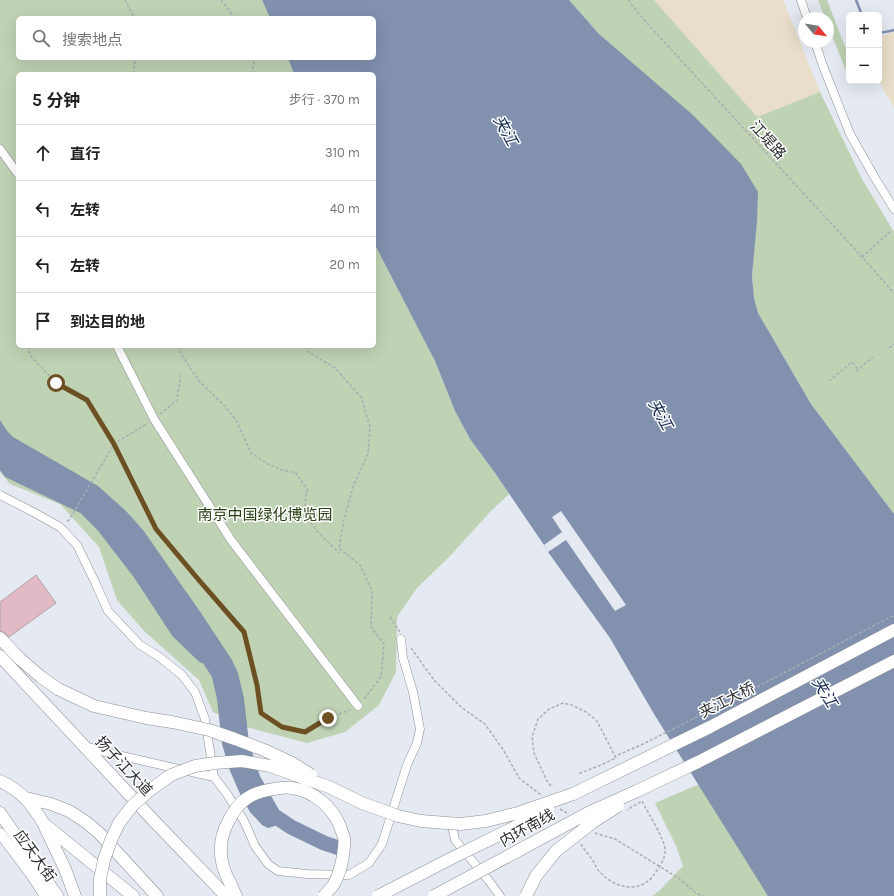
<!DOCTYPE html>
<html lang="zh">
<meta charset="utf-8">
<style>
body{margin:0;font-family:Karla,"Noto Sans SC",sans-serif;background:#f6f6f6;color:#222}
.controls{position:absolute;right:12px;top:12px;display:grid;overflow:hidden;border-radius:6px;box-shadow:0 4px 16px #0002}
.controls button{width:36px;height:36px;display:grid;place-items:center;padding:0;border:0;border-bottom:1px solid #e0e0e0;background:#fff;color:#222;font:20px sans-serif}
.compass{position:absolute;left:798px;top:12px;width:36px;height:36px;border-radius:50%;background:#fff;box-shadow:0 4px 16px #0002;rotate:120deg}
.stop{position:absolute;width:12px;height:12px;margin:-9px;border:3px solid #6c5023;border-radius:50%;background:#fff}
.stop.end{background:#6c5023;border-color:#fff;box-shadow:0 1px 4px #0008}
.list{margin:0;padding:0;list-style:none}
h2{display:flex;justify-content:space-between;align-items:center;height:52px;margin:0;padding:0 16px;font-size:17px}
h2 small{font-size:13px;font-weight:400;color:#767676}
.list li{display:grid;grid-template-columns:26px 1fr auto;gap:12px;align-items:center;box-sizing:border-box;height:56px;padding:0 16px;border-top:1px solid #e0e0e0}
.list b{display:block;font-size:15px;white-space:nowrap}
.list em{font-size:13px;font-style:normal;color:#767676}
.icon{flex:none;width:22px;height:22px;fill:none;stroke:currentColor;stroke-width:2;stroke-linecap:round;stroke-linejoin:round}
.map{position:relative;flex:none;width:894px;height:896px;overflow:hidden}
.search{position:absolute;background:#fff;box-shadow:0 4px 16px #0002;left:16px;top:16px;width:360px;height:44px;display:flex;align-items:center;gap:10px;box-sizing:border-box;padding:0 14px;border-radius:6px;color:#767676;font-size:15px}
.panel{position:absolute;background:#fff;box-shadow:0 4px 16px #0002;left:16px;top:72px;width:360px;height:276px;border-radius:6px}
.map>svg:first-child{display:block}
.commercial{fill:#e8dec9}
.green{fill:#bfd2b3}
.water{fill:#8191ae}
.pier{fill:#e5e9f1}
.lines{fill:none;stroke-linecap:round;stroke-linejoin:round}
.stream{stroke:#8191ae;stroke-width:2.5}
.river{stroke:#8191ae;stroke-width:15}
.building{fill:#e1bac5;stroke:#b0a5a8}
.minor-casing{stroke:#8b8e96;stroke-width:9}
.major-casing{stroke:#8b8e96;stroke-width:11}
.highway-casing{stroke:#8b8e96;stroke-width:13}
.path{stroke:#a9acb3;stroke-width:1.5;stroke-dasharray:3 2;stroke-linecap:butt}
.minor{stroke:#fff;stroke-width:8}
.major{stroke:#fff;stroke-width:10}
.highway{stroke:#fff;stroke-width:12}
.highway-bridge-casing{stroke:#8b8e96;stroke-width:13;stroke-linecap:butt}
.highway-bridge{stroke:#fff;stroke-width:12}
.route{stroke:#6c5023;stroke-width:5}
.labels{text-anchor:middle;stroke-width:3;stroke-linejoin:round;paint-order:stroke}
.street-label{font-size:15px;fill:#2d2e31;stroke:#fff}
.park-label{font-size:15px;fill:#263e10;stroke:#fff}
.water-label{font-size:16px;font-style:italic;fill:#132950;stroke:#fff}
</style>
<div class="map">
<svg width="894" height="896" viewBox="0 0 894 896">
<rect width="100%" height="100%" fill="#e5e9f1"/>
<path class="commercial" d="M654,0H783L820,92L757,117Z
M894,32V108L879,81V37Z"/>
<path class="green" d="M0,0H262L270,18H18V58H288L294,74H18V346H374V243L435,361L455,411L470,439L495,473L509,494L489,513L449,557L417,588L397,617L396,672L379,705L345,732L307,743L243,726L213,712L199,680L144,631L117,600L99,547L60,504L10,484L0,472Z
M569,0H654L757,117L820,92L862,179L894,232V514L811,404L758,313L754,298L752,276L754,249L599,34Z
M818,0H827L849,57V76L846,71L828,25V18H825Z
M714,780L796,896H652L659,891L683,866L677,848L655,803L697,785Z"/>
<path class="water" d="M262,0H569L599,34L694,116L741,164L758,192L757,221L752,276L754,298L758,313L811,404L894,514V896H768L654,714L610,638L548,552L544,545L495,473L470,439L455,411L435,361L374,243V74H294L288,58H374V18H270Z
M0,420L8,432L13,437L98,486L126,511L143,530L201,613L232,660L238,673L244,698L249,743L260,776L279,810L281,819L275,826L268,828L262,825L250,812L241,796L230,771L222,744L217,699L212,677L178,624L122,544L107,528L82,505L0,458Z"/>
<path class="pier" d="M561,511L626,605L615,611L566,540L548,552L544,545L562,532L552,517Z"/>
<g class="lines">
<path class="stream" d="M856,0L862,15
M879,33L890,31L894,30"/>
<path class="river" d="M0,458L10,471L85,507L103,525L140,573L178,631L204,656
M265,808L267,811L291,827L324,843L339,848"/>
</g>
<path class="building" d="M36,575L56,603L9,637L5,633L0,631V602Z"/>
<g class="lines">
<g class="minor-casing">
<path id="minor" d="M801,0L807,18
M815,42L823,66L850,134L875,178L894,209
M0,149L18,174
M117,346L154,419L231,540L358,706
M0,495L35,513L60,527L77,545L95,582L108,611L140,645L158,656L182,675L195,692L205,719L214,777L227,794L244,821L255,846L268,864L278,871L307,874L349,875L369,863L382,844L407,765L417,743L420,729L413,692L403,658L401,639
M86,746L97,750L122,756L214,777
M452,825L455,840L489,881L500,896"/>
</g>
<g class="major-casing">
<path id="major" d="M0,833L32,876L45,896"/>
</g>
<g class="highway-casing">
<path id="highway" d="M0,638L20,659L41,677L58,689
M0,656L154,821L226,896
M0,781C23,792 31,803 44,824L133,896
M637,791L698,762L894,661
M573,794L710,727L894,630
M26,798L51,804L69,811L86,822L99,833L157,896
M0,813L57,896
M45,827L65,869L75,896
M230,883L236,896"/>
</g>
<path class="path" d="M125,0L134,18
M221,0L235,18
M628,0L644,20L862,257L894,293
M133,74L136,58
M251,74L254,63L252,58
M862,257L891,231
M28,346L30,355L56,383L87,400L114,444L156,529L198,579L244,632L257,685L261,713L282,727L305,732L328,718L350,710
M182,346L180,352L199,381L224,405L236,420L251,453L268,464L282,470L296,473L307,489C307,494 305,500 305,505C306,525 326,539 339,553
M306,346L307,351L335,368L361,397L370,427L368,454L354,484L344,519L339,548L360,565L372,591L371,627L384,644L381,677L364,699
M889,348L894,344
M856,371L873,357
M829,381L852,362L858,369
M160,414L177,400L181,372
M67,521L69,520L114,444L148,423
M390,617L400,632
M411,648L434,680L461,707L485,724L504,751L519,778L541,795
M618,755L643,744L759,686L894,615
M551,786L547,781L534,753L532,737L538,719L549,709L563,703L572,705L586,712L597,721L616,758L601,765L578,774
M560,809L567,813
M595,833L615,839L680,879L696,893L703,896
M581,844C584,849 588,854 592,859C595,863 596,869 600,872C614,888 639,894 653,876C658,869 665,860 665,851C666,840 647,812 642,801L627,810"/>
<use href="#minor" class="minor"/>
<use href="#major" class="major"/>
<use href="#highway" class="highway"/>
<g class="highway-bridge-casing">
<path id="highway-bridge" d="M58,689L94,706L146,718L172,722L209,730L235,739L264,750L292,763L311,775
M230,883C219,863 217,843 228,822C238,801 251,792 274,789C280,788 287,787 292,788C314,791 332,807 340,826C341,830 343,834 344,838C345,840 344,844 344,847C343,860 340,873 334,884C331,889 327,892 324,896
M100,896V879L104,860L111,840L119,823L132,806L150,790L171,775L195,766L215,763L242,761L270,766L329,787L362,803L398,816L421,821L460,824L486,821L518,813L573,794
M378,896L452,858L509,830L548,809
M434,896L588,813L637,791
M526,896L536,876L556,851L593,822L618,806"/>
</g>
<use href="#highway-bridge" class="highway-bridge"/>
</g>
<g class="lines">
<path class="route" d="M56,383L87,400L114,444L156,529L198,579L244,632L257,685L261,713L282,727L305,732L328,718"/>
</g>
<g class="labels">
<g class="street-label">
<text transform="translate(768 140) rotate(48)" y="5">江堤路</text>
<text transform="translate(727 700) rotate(-27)" y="5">夹江大桥</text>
<text transform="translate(124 766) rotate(47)" y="5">扬子江大道</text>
<text transform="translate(527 828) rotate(-29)" y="5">内环南线</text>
<text transform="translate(35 856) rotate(54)" y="5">应天大街</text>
</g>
<g class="park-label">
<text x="265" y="520">南京中国绿化博览园</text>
</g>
<g class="water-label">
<text transform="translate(506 130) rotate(61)" y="6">夹江</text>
<text transform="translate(661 414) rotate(61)" y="6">夹江</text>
<text transform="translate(825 692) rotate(58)" y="6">夹江</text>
</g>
</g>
</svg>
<div class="controls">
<button>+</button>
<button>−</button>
</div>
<svg class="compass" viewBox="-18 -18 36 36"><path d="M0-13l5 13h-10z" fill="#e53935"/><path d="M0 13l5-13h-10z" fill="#767676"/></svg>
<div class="stop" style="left:56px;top:383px"></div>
<div class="stop end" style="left:328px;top:718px"></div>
<div class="search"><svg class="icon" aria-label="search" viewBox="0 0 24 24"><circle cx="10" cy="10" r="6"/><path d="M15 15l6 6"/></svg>搜索地点</div>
<section class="panel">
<h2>5 分钟<small>步行 · 370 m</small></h2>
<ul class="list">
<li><svg class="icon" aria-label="ahead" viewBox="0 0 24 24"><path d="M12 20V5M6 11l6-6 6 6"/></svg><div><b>直行</b></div><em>310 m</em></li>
<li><svg class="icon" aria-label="left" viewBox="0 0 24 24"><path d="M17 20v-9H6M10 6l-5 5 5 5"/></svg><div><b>左转</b></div><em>40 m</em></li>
<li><svg class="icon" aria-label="left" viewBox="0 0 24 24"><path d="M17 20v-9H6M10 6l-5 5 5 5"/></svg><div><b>左转</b></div><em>20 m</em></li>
<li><svg class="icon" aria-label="arrive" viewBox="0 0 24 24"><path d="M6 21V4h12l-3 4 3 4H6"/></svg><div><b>到达目的地</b></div></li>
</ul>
</section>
</div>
